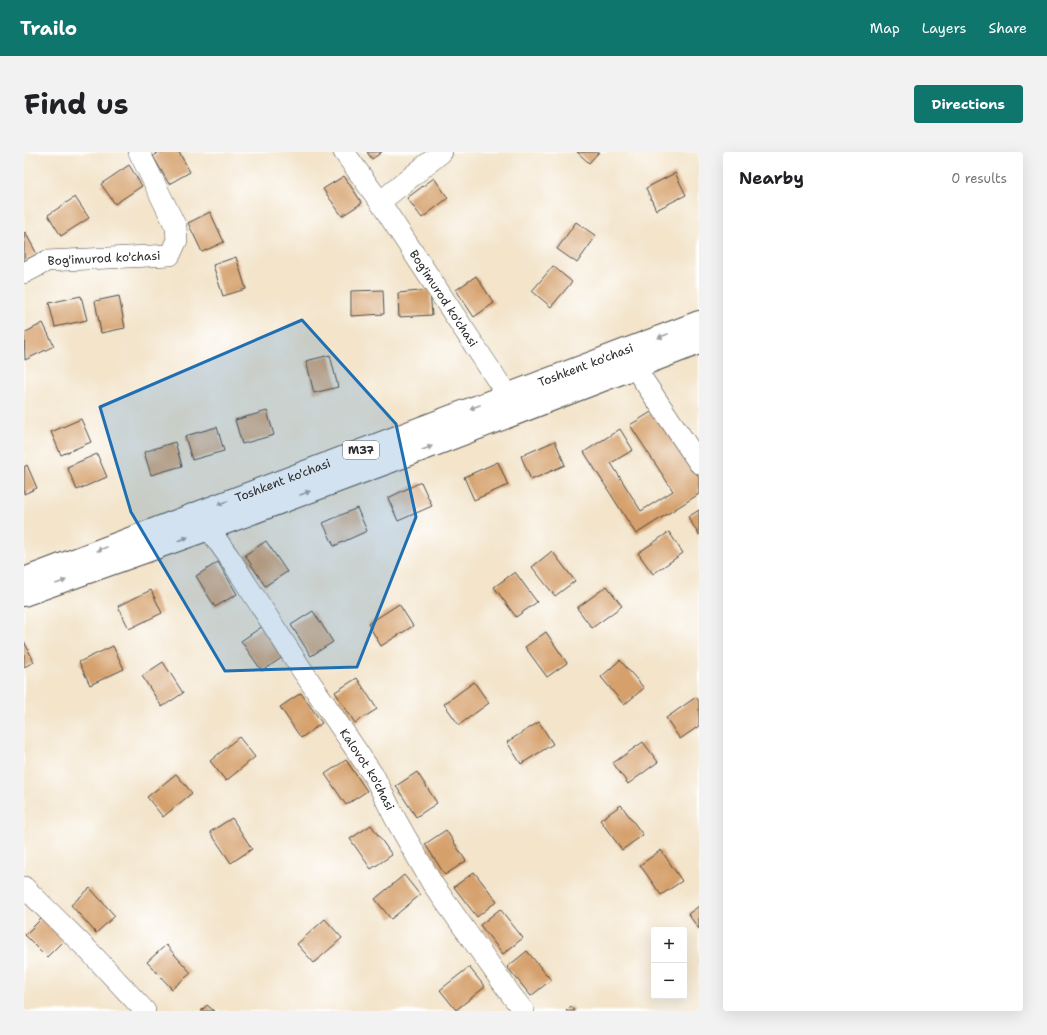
<!DOCTYPE html>
<meta charset="utf-8">
<style>
body{margin:0;font-family:"Shantell Sans",sans-serif;background:#f2f2f2;color:#202124}
.controls{position:absolute;right:12px;bottom:12px;display:grid;overflow:hidden;border-radius:4px;box-shadow:0 4px 16px #0002}
.controls button{width:36px;height:36px;display:grid;place-items:center;padding:0;border:0;border-bottom:1px solid #e0e0e0;background:#fff;color:#202124;font:20px sans-serif}
.list{margin:0;padding:0;list-style:none}
h2{display:flex;justify-content:space-between;align-items:center;height:52px;margin:0;padding:0 16px;font-size:17px}
h2 small{font-size:13px;font-weight:400;color:#757577}
.map{position:relative;flex:none;width:675px;height:859px;overflow:hidden;border-radius:4px}
header{display:flex;align-items:center;gap:24px;box-sizing:border-box;height:56px;padding:0 20px;background:#0f766e;color:#fff}
header strong{font-size:19px}
nav{display:flex;gap:22px;margin-inline-start:auto;font-size:14px}
.intro{display:flex;align-items:center;justify-content:space-between;box-sizing:border-box;height:96px;padding:0 24px}
h1{margin:0;font-size:28px}
.button{padding:10px 18px;border-radius:4px;background:#0f766e;color:#fff;font-size:14px;font-weight:700}
main{display:flex;gap:24px;padding:0 24px}
aside{flex:1;background:#fff;border-radius:4px;box-shadow:0 4px 16px #0002}
.map>svg:first-child{display:block}
.building{fill:#d5a06c}
.lines{fill:none;stroke-linecap:round;stroke-linejoin:round}
.minor-casing{stroke:#494743;stroke-width:22}
.highway-casing{stroke:#494743;stroke-width:24}
.minor{stroke:#fff;stroke-width:21}
.highway{stroke:#fff;stroke-width:22}
.oneway{fill:#a0a0a0}
.marked{fill:#1f6fb2;fill-opacity:0.2;stroke:#1f6fb2;stroke-width:3;stroke-linejoin:round}
.labels{text-anchor:middle;stroke-width:4;stroke-linejoin:round;paint-order:stroke}
.shield{fill:#fff;stroke:#6b6b6b;stroke-width:1}
.shield-label{font-size:11px;font-weight:bold;fill:#2b2b2b}
.street-label{font-size:12px;fill:#2b2b2b;stroke:#fff}
</style>
<header>
<strong>Trailo</strong>
<nav><a>Map</a><a>Layers</a><a>Share</a></nav>
</header>
<div class="intro"><h1>Find us</h1><a class="button">Directions</a></div>
<main>
<div class="map">
<svg width="675" height="859" viewBox="0 0 675 859">
<rect width="100%" height="100%" fill="#fff"/>
<filter id="ink" filterUnits="userSpaceOnUse"><feTurbulence type="fractalNoise" baseFrequency=".025" numOctaves="2"/><feDisplacementMap in="SourceGraphic" scale="8" xChannelSelector="R" yChannelSelector="G"/><feConvolveMatrix kernelMatrix="1 2 1 2 8 2 1 2 1" color-interpolation-filters="sRGB"/></filter>
<filter id="wash" filterUnits="userSpaceOnUse"><feTurbulence type="fractalNoise" baseFrequency=".012" numOctaves="4" result="noise"/><feDisplacementMap in="SourceGraphic" scale="16" xChannelSelector="R" yChannelSelector="G"/><feGaussianBlur stdDeviation="0.9" result="paint"/><feColorMatrix in="noise" values="0 0 0 0 0 0 0 0 0 0 0 0 0 0 0 0 0 1.4 0 .05"/><feComposite in="paint" operator="in"/></filter>
<g filter="url(#wash)">
<rect width="100%" height="100%" fill="#f3e4ca"/>
<g id="blocks">
<path class="building" d="M135,0H155L166,20L145,32L129,4Z
M343,0H358L348,7Z
M553,0H575L565,11Z
M105,13L118,34L91,52L77,32Z
M651,21L662,43L632,58L622,36Z
M320,24L338,51L318,64L299,37Z
M410,26L424,46L398,66L383,46Z
M51,45L65,66L37,84L24,63Z
M186,60L200,90L178,100L164,71Z
M552,70L572,84L553,111L533,97Z
M1,80L13,102L0,109V81Z
M212,105L222,137L199,144L189,113Z
M529,114L548,130L527,155L508,139Z
M452,124L470,151L450,165L432,138Z
M359,138L360,162L327,164V139Z
M406,138L408,163L375,165L374,141Z
M57,144L63,168L31,175L25,151Z
M95,144L101,176L77,181L71,149Z
M19,171L30,194L1,208L0,181Z
M306,203L314,235L290,241L282,209Z
M632,257L675,325V342L612,382L560,300L596,277L609,298L587,311L617,359L649,339L606,273Z
M243,259L250,283L218,292L211,268Z
M57,267L67,290L37,303L27,280Z
M193,275L200,299L168,308L161,284Z
M531,289L541,313L507,328L497,304Z
M151,290L158,314L127,323L120,300Z
M73,302L83,325L53,338L43,315Z
M474,310L484,333L450,348L440,325Z
M3,313L13,336L0,342V315Z
M397,330L408,354L374,369L364,346Z
M333,356L343,379L310,394L299,371Z
M675,358V383L664,365Z
M645,380L659,401L629,422L614,401Z
M242,389L263,420L241,434L221,403Z
M528,399L551,429L531,444L508,415Z
M194,410L213,442L191,455L172,424Z
M491,420L513,450L492,465L470,435Z
M583,434L598,454L568,476L553,456Z
M127,438L138,461L105,477L94,454Z
M375,452L389,474L357,494L344,472Z
M289,459L309,490L287,504L267,473Z
M239,474L259,505L238,519L217,489Z
M522,480L543,511L523,525L501,495Z
M0,489L10,510L0,515Z
M89,494L100,517L66,533L55,510Z
M596,508L620,536L600,553L577,525Z
M139,510L159,541L138,555L118,524Z
M333,526L353,557L331,571L311,540Z
M450,530L465,551L435,573L420,552Z
M277,541L298,571L277,586L256,555Z
M672,545L675,549V574L656,587L642,566Z
M515,570L529,592L497,612L483,590Z
M215,585L231,605L202,629L186,609Z
M619,590L634,610L604,632L589,611Z
M322,608L343,639L322,653L301,622Z
M393,620L413,651L392,665L372,634Z
M152,622L168,641L139,665L123,645Z
M597,653L619,683L598,698L576,668Z
M208,666L228,697L207,711L186,680Z
M347,673L368,703L347,717L326,687Z
M422,678L442,709L421,723L401,692Z
M637,698L658,729L637,743L616,713Z
M450,720L473,749L453,765L430,735Z
M380,723L396,743L367,767L351,747Z
M66,736L91,764L72,781L47,753Z
M675,754V777L664,762Z
M476,757L499,786L479,802L456,773Z
M18,766L40,788L23,805L1,783Z
M301,767L318,786L290,811L273,792Z
M142,793L167,821L148,837L123,810Z
M503,799L527,828L507,844L483,815Z
M445,815L461,835L432,858L416,838Z
M183,853L190,859H177Z
M547,854L551,859H542Z"/>
</g>
</g>
<g filter="url(#ink)">
<use href="#blocks" fill-opacity="0" stroke="#494743" stroke-width="1"/>
<g class="lines">
<g class="minor-casing">
<g id="minor">
<path id="s1" d="M320,0L356,50L483,243"/>
<path d="M356,50L418,0"/>
<path id="s2" d="M0,121L23,109L146,103L153,88L152,75L115,0"/>
<path d="M611,216L675,311"/>
<path id="s3" d="M185,377L205,405L276,515L351,626L372,668L408,731L488,844L500,859"/>
<path d="M0,735L66,800L121,859"/>
</g>
</g>
<g class="highway-casing">
<g id="highway">
<path id="s4" d="M0,427L675,170"/>
<path d="M0,443L185,377L400,297L675,191"/>
</g>
</g>
<use href="#minor" class="minor"/>
<use href="#highway" class="highway"/>
</g>
<defs><path id="oneway-solid" d="M-6-.8H1V-3.2L6.5 0L1 3.2V.8H-6Z"/></defs>
<g class="oneway">
<use href="#oneway-solid" transform="translate(639 184) rotate(159)"/>
<use href="#oneway-solid" transform="translate(451 255) rotate(159)"/>
<use href="#oneway-solid" transform="translate(403 296) rotate(-21)"/>
<use href="#oneway-solid" transform="translate(281 341) rotate(-21)"/>
<use href="#oneway-solid" transform="translate(199 351) rotate(159)"/>
<use href="#oneway-solid" transform="translate(159 387) rotate(-20)"/>
<use href="#oneway-solid" transform="translate(78 397) rotate(159)"/>
<use href="#oneway-solid" transform="translate(37 430) rotate(-20)"/>
</g>
</g>
<path class="marked" d="M278,168L372,272L392,365L333,515L201,519L107,360L76,255Z"/>
<g class="labels">
<rect class="shield" x="319" y="289" width="36" height="18" rx="3"/>
<g class="shield-label">
<text x="337" y="302">M37</text>
</g>
<g class="street-label">
<text dy="4" stroke="none"><textPath href="#s2" startOffset="83">Bog'imurod ko'chasi</textPath></text>
<text dy="4" stroke="none"><textPath href="#s1" startOffset="177">Bog'imurod ko'chasi</textPath></text>
<text dy="4" stroke="none"><textPath href="#s4" startOffset="601">Toshkent ko'chasi</textPath></text>
<text dy="4" stroke="none"><textPath href="#s4" startOffset="277">Toshkent ko'chasi</textPath></text>
<text dy="4" stroke="none"><textPath href="#s3" startOffset="288">Kalovot ko'chasi</textPath></text>
</g>
</g>
</svg>
<div class="controls">
<button>+</button>
<button>−</button>
</div>
</div>
<aside>
<h2>Nearby<small>0 results</small></h2>
<ul class="list">
</ul>
</aside>
</main>
